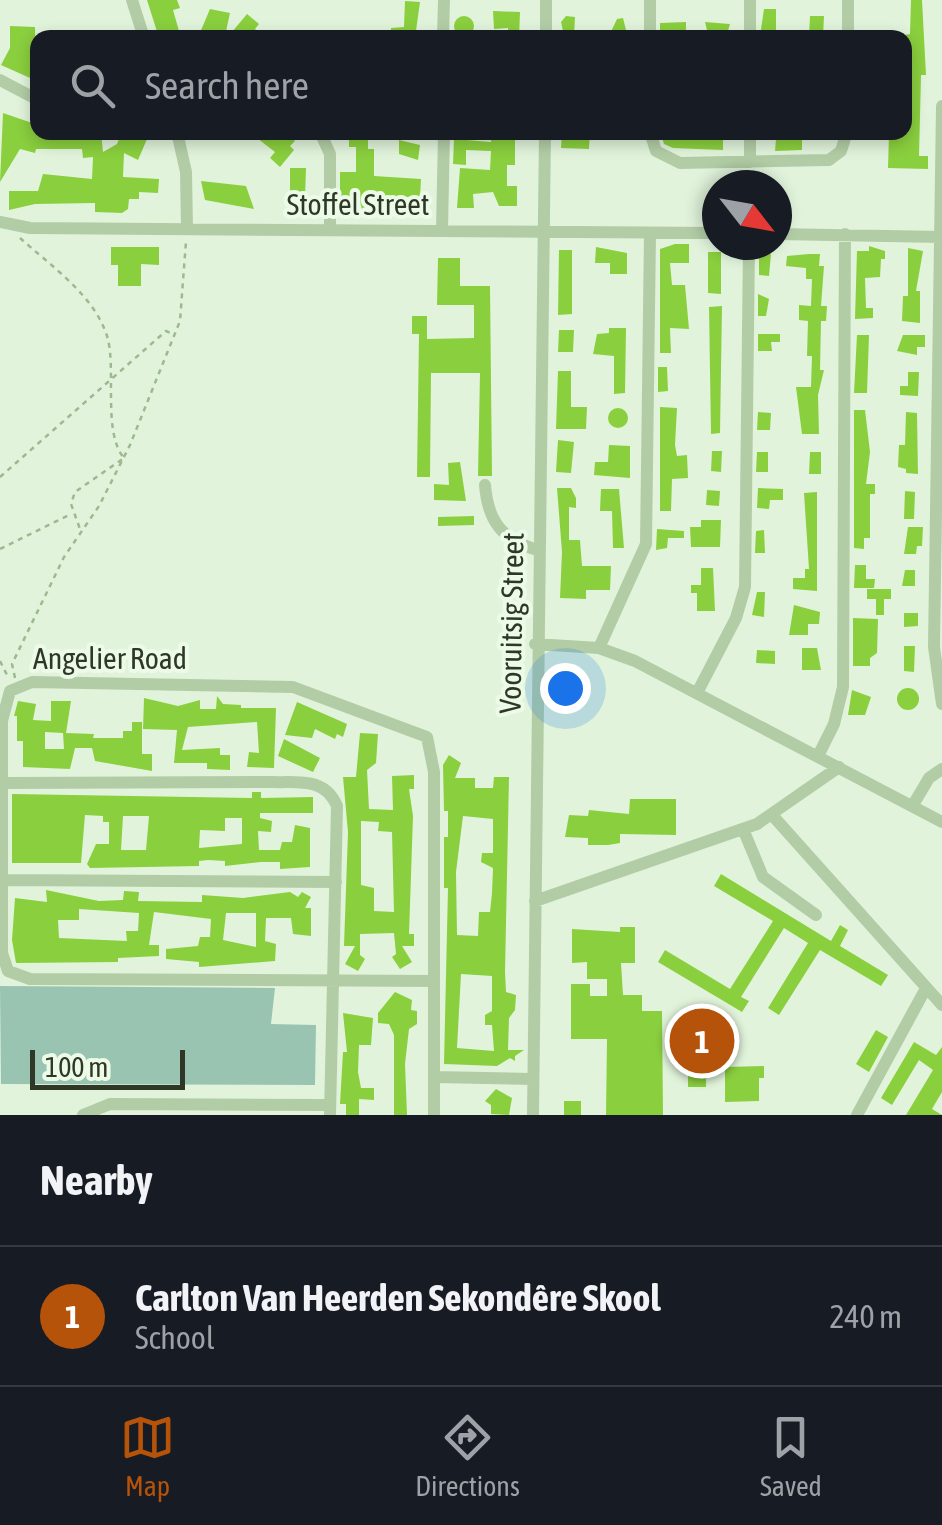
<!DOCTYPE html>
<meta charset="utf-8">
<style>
body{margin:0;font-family:"Asap Condensed",sans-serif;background:#242831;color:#f1f3f6}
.compass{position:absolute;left:702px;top:170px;width:90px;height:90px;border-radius:50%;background:#171b24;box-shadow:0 5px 15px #0003;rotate:121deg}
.scale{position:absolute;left:30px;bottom:25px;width:155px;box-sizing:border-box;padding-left:10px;border:5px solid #2f3827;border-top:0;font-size:28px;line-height:35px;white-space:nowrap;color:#2f3827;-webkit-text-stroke:8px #ecfbe8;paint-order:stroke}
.you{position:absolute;left:565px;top:688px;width:35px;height:35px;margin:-25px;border:8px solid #fff;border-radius:50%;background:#1a73e8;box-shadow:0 0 0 15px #1a73e833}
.badge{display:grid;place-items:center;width:65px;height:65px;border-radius:50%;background:#b45309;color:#fff;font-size:32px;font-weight:700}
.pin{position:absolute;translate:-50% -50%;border:5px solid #fff;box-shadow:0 2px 10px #0006}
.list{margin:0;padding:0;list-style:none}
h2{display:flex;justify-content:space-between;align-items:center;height:130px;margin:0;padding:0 40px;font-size:42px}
h2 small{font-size:32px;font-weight:400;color:#9ea1a6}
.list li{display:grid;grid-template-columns:65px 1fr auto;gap:30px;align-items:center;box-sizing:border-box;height:140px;padding:0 40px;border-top:2px solid #363941}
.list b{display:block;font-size:38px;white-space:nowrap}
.list p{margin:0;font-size:32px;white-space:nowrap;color:#9ea1a6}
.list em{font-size:32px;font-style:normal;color:#9ea1a6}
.icon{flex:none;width:55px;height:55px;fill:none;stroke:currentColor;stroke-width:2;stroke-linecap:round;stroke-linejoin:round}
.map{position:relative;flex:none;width:942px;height:1115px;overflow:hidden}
.search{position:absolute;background:#171b24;box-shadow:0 5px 15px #0003;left:30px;right:30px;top:30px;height:110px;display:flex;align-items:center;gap:25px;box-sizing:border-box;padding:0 35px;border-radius:20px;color:#9ea1a6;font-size:38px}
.sheet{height:270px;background:#171b24}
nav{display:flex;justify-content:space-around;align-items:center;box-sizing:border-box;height:140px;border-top:2px solid #363941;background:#171b24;font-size:28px;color:#9ea1a6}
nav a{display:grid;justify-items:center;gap:5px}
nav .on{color:#b45309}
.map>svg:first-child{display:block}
.green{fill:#9ac4b2}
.building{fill:#8acf3e;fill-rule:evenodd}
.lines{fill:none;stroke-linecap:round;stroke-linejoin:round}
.path{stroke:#9db990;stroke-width:2.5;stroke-dasharray:5 5;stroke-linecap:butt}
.minor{stroke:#b2cda6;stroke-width:12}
.labels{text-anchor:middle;stroke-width:8;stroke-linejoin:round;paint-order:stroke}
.street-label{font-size:30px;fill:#2f3827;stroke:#ecfbe8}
</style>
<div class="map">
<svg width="942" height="1115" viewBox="0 0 942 1115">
<rect width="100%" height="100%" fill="#e1f4db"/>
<path class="green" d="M0,986L275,988L271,1024L316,1025L315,1085L1,1084Z"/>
<path class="building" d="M147,0H177L180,8L173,10L181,38H159Z
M911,0H922L926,75H921L919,156H928V169L888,168L889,134L905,135L904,35L910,34Z
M405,1L420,2L415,38H391V28L404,27Z
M210,9L230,13L225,36L199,35Z
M764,9H776V36H760Z
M493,11L520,12L519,38H508V28L494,29Z
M247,14L259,24L255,29L266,38H227Z
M566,16L575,17L574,36L563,31L561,22Z
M810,16H824L823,36H809Z
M454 26a10 10 0 1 1 20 0a10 10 0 1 1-20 0Z
M623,18L628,38H608L617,19Z
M686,22V32L660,35V23Z
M705,22L730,24L726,38H709Z
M10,26L35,27L36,66L30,78L1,65L10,48Z
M3,113L38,125L42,136L101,132L103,152L117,144L122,132H150L138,160L124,153L123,177L159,179L158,193L139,192V199H129L128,209L122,213L95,212V203L35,204L9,210V191H38L43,174L92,179L93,157L83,158L82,149H36L35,153L20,149L0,182Z
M261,132H285L295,141L290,146L294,150L280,167L270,158L275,152L257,138Z
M490,132H515V165H507V186H517V206H499L493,192L473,194L474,208H457L460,168L490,170L491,151L466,150V165L453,164L454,139L491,142Z
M562,132H590L589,149L561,148Z
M368,133V149H374V176L421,179L420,197H399V203L370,202V208L362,209L360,202H340V172H356V147H349V134Z
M661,134L708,138V134H723V150L673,148L664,144Z
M781,136L802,137V150L775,151L776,139Z
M399,140L420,145L418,160L399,154Z
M290,168H306L305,198H290Z
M201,181L246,186L254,209L205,200Z
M675,244H689V263H670L672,285H685L689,329L670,328L671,353H660V249Z
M869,246L885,251V259H881L880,277L865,278L866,308H873V318L855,319L857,251H869Z
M111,247H159V265L141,264V286H118V265H111Z
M596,247L627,253V274H610V263H595Z
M908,248L923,251L916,291H920V323L902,321L903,296H908Z
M559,250H572V314L558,315Z
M708,252H721V294L708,293Z
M759,253L771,254L769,276L759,275Z
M809,254H820L819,266H824L821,306H827L826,321H821L820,370H824L818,395L819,434H802L796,387H811L812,356H807L808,321L799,320V305L811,306L812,279H806V268L786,266L787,256Z
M438,258H460V286H490L492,476H478L480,373H431L430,477H417L419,334H412V316H427V339L474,338V305H437Z
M758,294L769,299L766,316H758Z
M722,306L720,433L711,434L709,307Z
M609,328H626L625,393L614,394V356L593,354L597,334L609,333Z
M559,330H574L573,352H558Z
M758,334H780V342H771L772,351H758Z
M857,335H869L867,393H854Z
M903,335H925V347H917V355L897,351Z
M658,367H667L668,391L658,392Z
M558,371H571V407H587L586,429H556Z
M908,372H919L918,396L900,395V386H908Z
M660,407L677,408L675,445L677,456L687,455L688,478L672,479L671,511H660Z
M608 418a10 10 0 1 1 20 0a10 10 0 1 1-20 0Z
M854,410H865L870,452L866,484H875V494H870V538H864V549L854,548Z
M758,412L771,413L770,430H757Z
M906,412L917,413L918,474L906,473V469L898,467L899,445H905Z
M558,440L574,442L571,473L556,472Z
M609,445L630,446V478L594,475L595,462H608Z
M712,451H722L721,472L711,471Z
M757,452H768V472H756Z
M810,452H821V474H809Z
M460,462L466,501L434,500V484L449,485L448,463Z
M557,488H571L576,498V508L569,507V540H580L582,566H611L610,590H586V599L560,598L562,552Z
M758,488L783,489V500H770L769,509L757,508Z
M601,489H619L624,548H613L612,511H600Z
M707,490L720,491L719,506L706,505Z
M905,491L915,492L914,519H904Z
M817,492V591L793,589V578H805V569H809L804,493Z
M474,516V525L438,526V517Z
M701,520H721L720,547H691L690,527H701Z
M908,527H923L922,546H917L916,554H904Z
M657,529L684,531V538H668L667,548L656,550Z
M764,530L765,553H755L756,531Z
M855,565H866V579H875L874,588H854Z
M701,568H713L715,611H697V593H691V585H701Z
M905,570H915V586H902Z
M867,589H891V599H884V615H876V599H867Z
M757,592H765L764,617L752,615Z
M794,605L820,612L819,624H808V635H789Z
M904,613H918V626L904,627Z
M853,618L878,619L877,653L870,658V666H853Z
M904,646H915L914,672L904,671Z
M802,648H817L821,670H802Z
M757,650L775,651V664L756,663Z
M897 699a11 11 0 1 1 22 0a11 11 0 1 1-22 0Z
M852,690L871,697L865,715H848Z
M217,696L223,704L241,705V708H276L274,768L247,767L249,752L259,753L257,722L188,727L182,750L220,748V755H230V770L207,769V763H174L177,730L143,729L144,698L178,706L200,700V709H216Z
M18,701L36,704L33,720L51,721V701H71L66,733L94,734L93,738H123V731H132V722H142V754H152V771L95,761L92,748H75L70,769L23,767V741H17V716H14ZM45,732L63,733L64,749H45Z
M297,702L347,724L343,737L337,734L335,739L315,729L312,738L285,735Z
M360,733L378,734L376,763L367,770L369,809L393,810L392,776L414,775V789H409L413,816L409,934H414V946H402L412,962L400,969L392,957L396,954L394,933L360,934V955L365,959L358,971L345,964L355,946H344L348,832L343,777H356ZM361,821L379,822L378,831L392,832L394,912L374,911V888L361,885Z
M284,739L320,758L313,772L278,756Z
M449,755L461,763L455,778H475V788H493L494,777H509L505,972L506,992L516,995L515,1010L509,1018L508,1050H524L515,1056V1061L510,1058L497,1066L444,1064L448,888H444V837H448V811H444L443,765ZM463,816L493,819V853H482L481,862L493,868L492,893L490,912H479L478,936L457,935L456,872ZM461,974L492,976V1011L485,1015V1025H492L494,1051L457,1048Z
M252,792H261V798L313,797V813H260V818L272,821L271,832L258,831L259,850H280L282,842H292L295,825L310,828V867L280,869V862H261L225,866V861L208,860L199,861V866L90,868L87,864L96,844H109V822H103V816L85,815L81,863H12V794L252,798ZM123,816H149L146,850H121ZM225,818H242V844L199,848L200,830L225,831Z
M630,799H676V835L620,834V843L608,845H588V838L565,837L569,815L588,816L589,810L629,814Z
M721,874L831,941L840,925L848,930L840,946L888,975L881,986L820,950L779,1015L768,1008L808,943L784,928L741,997L749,1001L742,1012L658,962L665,950L730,989L773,921L714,886Z
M46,890L99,901L123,900L124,891L139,892L138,901L202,902V895L243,898L290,892L298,897L302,892L311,897L305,908H311V936L293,934L291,918H266L265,941L276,944L275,961L199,967V962L166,959V949L198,946L200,937H210L211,919L154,912L149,945H159V956L118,958V962L16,963L12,940L15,898L47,902ZM79,909L139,913L138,931H126L127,941L59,938L58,920H79ZM226,913H256V947L223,940Z
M620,927H635V963H621L623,995H642V1011H662L663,1115H606L607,1039H571V984H590V996H607V979H587V962L572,963V929L620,932Z
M395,992L412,1000L411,1010L417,1011V1024L409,1029L405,1064L407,1115H394V1035L389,1024L378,1023V1013Z
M688,1011H707L706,1087H688Z
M343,1013L373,1018L371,1045H359L358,1072L361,1088H374V1100L359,1099V1115H346V1104H340L343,1052H347Z
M876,1030L888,1037L869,1072L856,1064Z
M914,1042L936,1055L942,1047V1092L932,1109L942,1115H906L933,1070L919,1060L892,1105L881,1098Z
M764,1066V1078H759V1101L725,1102V1067Z
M496,1089L512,1098L509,1115L491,1114V1105L485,1101Z
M564,1101H581V1115H564Z"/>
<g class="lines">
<path class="path" d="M20,238C51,266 94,295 107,336C117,368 102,432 124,458L75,492L71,504L80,529
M0,477L166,331L173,334
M0,549L71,514
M0,661L8,677
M15,678L12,664L64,557L99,506L130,445L180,321L186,241"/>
<path class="minor" d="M132,0L144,38
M650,0V38
M750,0V38
M443,38L444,0
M546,38V0
M848,38V0
M0,80L38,100
M942,106L934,647L942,704
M177,132L186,172L187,228
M320,132L330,154V230
M650,132L656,151L680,163L829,160L841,151L847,132
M750,132V162
M0,222L30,228L717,233
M442,230L444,132
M777,234L942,237
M485,485C488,522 502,539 537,550
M535,644L599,648L635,661L942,822
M599,648L646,544L650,233
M697,693L736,618L745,587L749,245
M818,756L834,724L843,687L845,234
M4,783L272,782C299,783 325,777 337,806L330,1115
M913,805L929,778L942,769
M773,816L942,1005
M743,829L763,877L816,915
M2,880L336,882
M535,901L757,824L839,767
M434,981L30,979L8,971L2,953V721L10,691L32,682L293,687L427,737L434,772V1115
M435,1077L533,1079
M83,1115L110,1104L329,1105
M533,1115L545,132
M857,1115L926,988"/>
</g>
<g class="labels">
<g class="street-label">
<text x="358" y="215">Stoffel Street</text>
<text transform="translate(512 623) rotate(-89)" y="10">Vooruitsig Street</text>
<text x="110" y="669">Angelier Road</text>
</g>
</g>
</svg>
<svg class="compass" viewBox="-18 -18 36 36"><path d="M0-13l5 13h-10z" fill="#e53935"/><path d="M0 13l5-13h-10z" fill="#9ea1a6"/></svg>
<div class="scale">100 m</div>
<div class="you"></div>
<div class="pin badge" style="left:702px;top:1041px">1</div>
<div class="search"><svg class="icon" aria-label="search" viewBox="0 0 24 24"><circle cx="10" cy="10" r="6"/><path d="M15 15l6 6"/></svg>Search here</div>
</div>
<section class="sheet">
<h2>Nearby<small></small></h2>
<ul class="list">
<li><span class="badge">1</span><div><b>Carlton Van Heerden Sekondêre Skool</b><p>School</p></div><em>240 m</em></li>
</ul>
</section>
<nav>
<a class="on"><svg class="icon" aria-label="map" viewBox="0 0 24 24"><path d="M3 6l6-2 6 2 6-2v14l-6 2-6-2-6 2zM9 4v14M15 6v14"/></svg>Map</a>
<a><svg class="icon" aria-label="directions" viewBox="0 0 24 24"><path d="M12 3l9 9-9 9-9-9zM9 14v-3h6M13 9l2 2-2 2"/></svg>Directions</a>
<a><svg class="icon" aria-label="saved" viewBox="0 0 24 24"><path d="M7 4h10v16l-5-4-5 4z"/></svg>Saved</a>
</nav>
